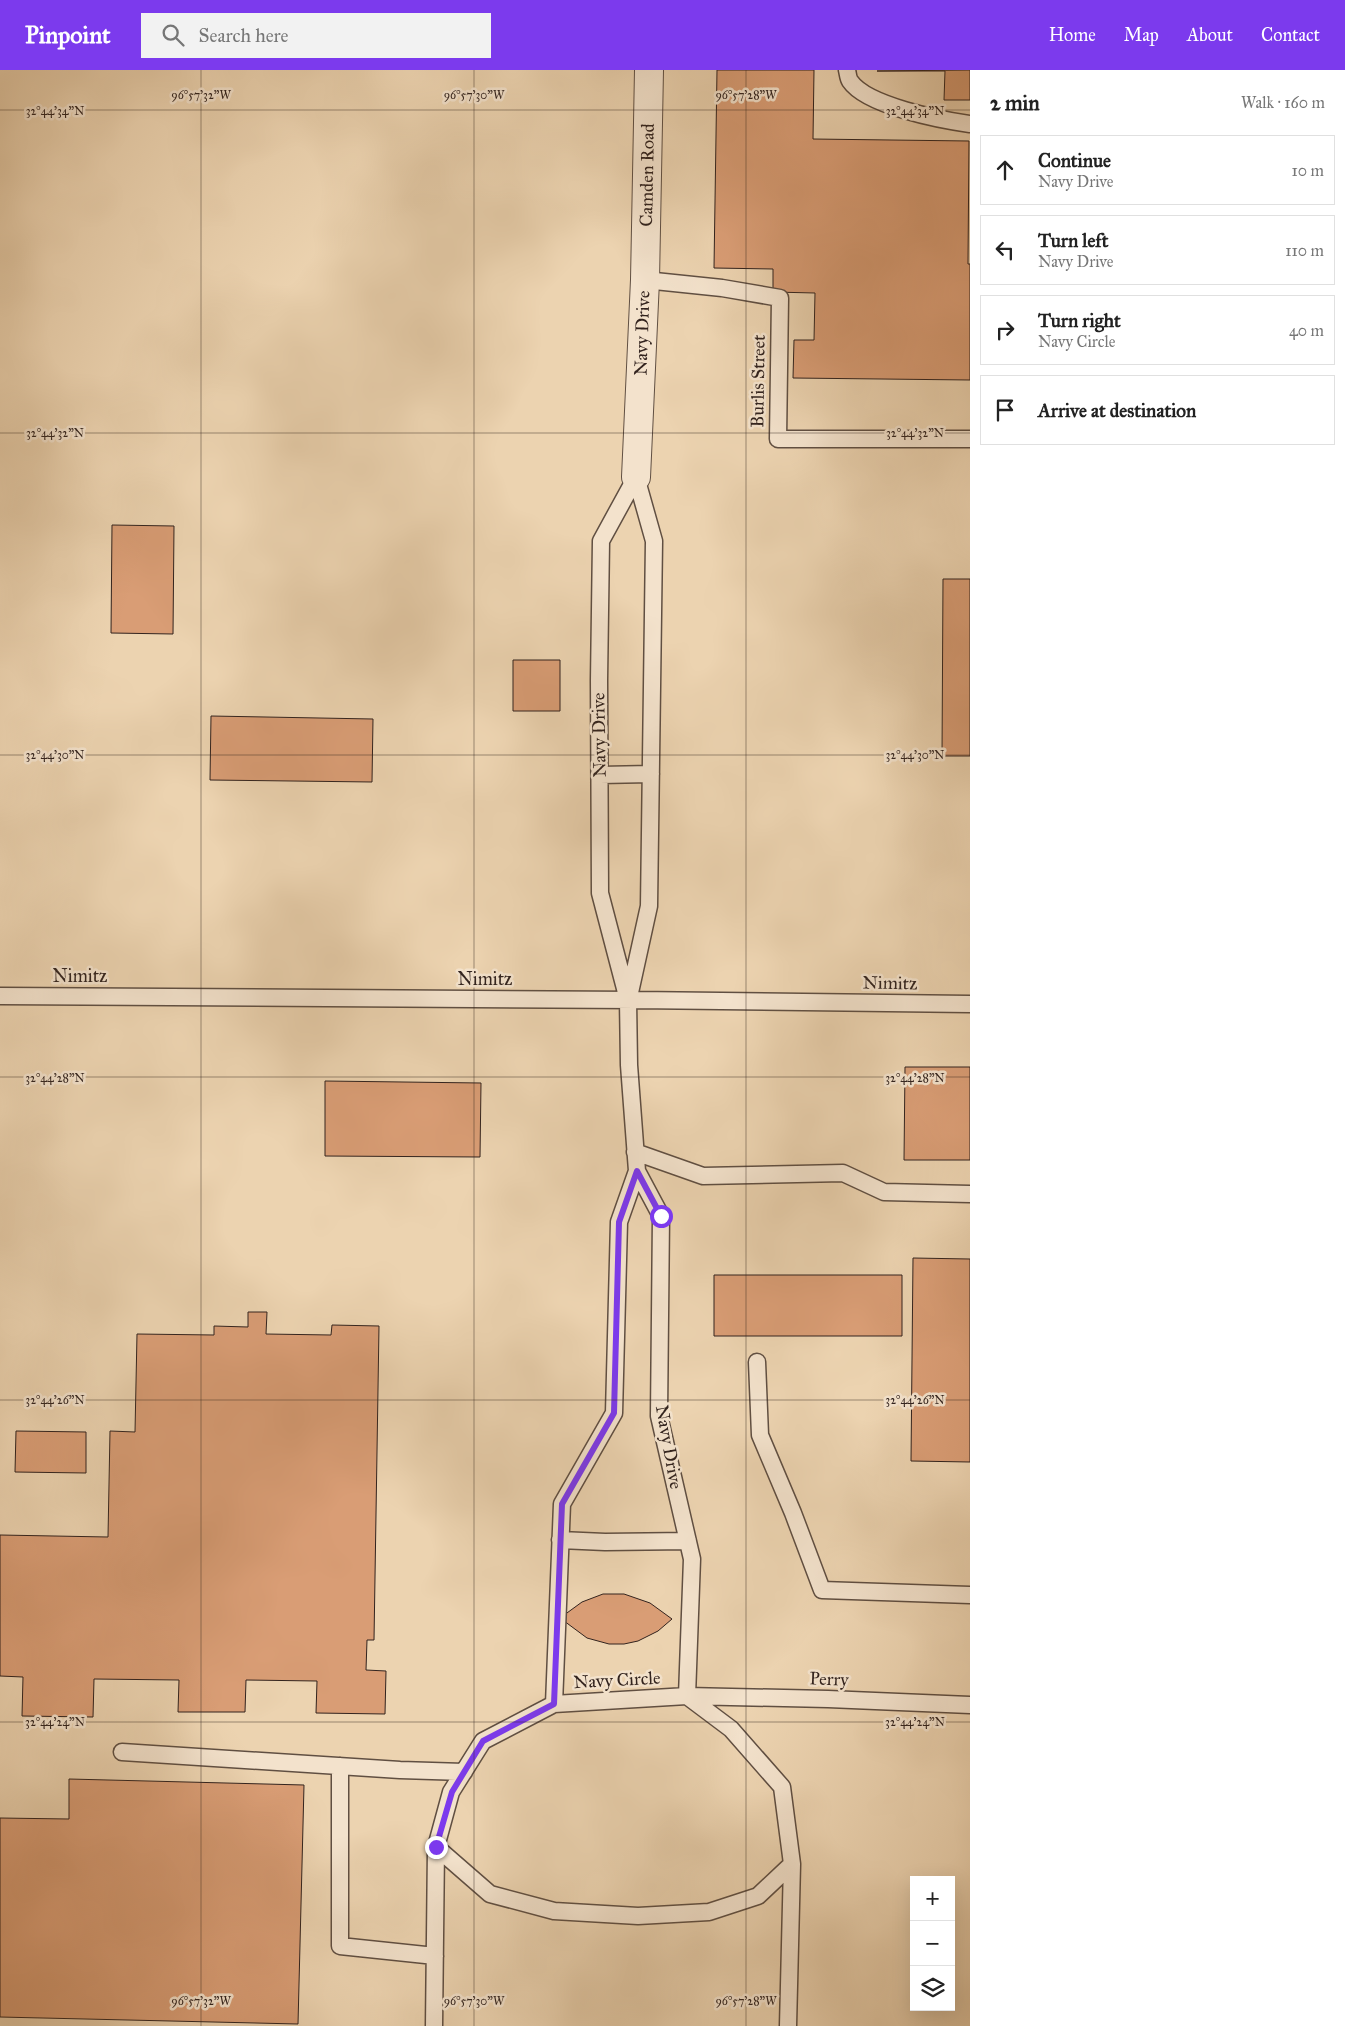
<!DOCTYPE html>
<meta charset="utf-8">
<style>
body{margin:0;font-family:"IM FELL Great Primer",serif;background:#f2f2f2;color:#222}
.controls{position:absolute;right:15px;bottom:15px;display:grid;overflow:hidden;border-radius:0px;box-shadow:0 5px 20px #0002}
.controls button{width:45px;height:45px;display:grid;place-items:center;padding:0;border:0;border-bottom:1px solid #e0e0e0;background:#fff;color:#222;font:25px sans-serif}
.stop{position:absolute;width:15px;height:15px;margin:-11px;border:4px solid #7c3aed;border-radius:50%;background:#fff}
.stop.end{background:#7c3aed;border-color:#fff;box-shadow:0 1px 5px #0008}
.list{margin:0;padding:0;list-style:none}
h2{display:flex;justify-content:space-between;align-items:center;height:65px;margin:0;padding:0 20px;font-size:21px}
h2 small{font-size:16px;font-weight:400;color:#767676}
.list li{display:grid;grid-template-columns:32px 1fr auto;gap:15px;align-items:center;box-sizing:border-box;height:70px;margin:0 10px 10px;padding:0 10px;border:1px solid #e0e0e0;border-radius:0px}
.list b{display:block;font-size:19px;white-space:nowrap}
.list p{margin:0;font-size:16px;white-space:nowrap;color:#767676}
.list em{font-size:16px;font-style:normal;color:#767676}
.icon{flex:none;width:28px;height:28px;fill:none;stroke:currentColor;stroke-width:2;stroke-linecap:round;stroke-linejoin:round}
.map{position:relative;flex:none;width:970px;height:1956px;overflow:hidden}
header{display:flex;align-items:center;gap:30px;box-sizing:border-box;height:70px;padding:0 25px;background:#7c3aed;color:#fff}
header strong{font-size:24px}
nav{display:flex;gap:28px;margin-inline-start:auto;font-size:18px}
.search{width:350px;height:45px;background:#f2f2f2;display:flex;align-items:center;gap:12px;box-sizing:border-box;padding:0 18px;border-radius:0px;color:#767676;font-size:19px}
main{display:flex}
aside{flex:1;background:#fff}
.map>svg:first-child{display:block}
.building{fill:#d99d75;stroke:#32231e}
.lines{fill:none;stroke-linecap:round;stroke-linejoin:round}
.lane-casing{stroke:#604f42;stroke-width:19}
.street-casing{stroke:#604f42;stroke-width:30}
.lane{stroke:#f3e2cc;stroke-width:16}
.street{stroke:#f3e2cc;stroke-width:28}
.route{stroke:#7c3aed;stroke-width:6}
.ticks{fill:none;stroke:#32231e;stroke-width:1;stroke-opacity:0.45}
.labels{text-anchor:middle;stroke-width:5;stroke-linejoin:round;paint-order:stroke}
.street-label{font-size:18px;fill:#32231e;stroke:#f3e2cc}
.ticks-label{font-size:12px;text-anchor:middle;fill:#32231e;stroke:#f3e2cc;stroke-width:5;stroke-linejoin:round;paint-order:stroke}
</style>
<header>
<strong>Pinpoint</strong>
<div class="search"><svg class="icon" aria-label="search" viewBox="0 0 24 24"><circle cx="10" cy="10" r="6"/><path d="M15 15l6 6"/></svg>Search here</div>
<nav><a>Home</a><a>Map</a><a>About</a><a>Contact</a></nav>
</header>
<main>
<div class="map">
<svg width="970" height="1956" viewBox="0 0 970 1956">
<rect width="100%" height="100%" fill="#ecd3b0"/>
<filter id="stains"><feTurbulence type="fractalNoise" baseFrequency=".004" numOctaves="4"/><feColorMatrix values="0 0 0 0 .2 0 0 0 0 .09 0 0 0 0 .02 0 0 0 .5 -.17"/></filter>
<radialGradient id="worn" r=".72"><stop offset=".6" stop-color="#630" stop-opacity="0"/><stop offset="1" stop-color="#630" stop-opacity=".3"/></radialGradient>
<path class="building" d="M717,0H814L813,69L969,71L968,194H970V310L793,308L794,270H814L815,223L773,222V199L714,198Z
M970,0V30H944L945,1H877Z
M112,455L174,456L173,564L111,563Z
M943,509H970V686H942Z
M513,590H560V641H513Z
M211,646L373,649L372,712L210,710Z
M905,997H970V1090H904Z
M325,1011L481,1013L480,1087L325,1086Z
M913,1188L970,1189V1392L911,1391Z
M714,1205H902V1266H714Z
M248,1242H267L266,1264L331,1265L332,1255L379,1256L374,1570H367L366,1600L386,1601L385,1644L316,1643L317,1611L246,1610L245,1642H178L179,1610L94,1609L93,1647L22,1646L23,1607L0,1606V1465L108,1467L110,1361L135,1362L137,1264L214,1265V1256L248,1257Z
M16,1361L86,1362V1403L15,1402Z
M603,1524H624L650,1533L672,1549L658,1561L638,1571L624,1574H609L587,1568L560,1548L582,1532Z
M69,1709L304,1715L298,1954L0,1947V1748L69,1749Z"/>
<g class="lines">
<g class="lane-casing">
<path id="lane" d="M847,0C848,4 848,8 850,11C867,36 941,50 970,54
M645,210L722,218L780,228L778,369H970
M600,705L651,704
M0,926L636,930L970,934
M629,927L649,836L654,471L636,407
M635,1082L703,1106L843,1103L884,1122L970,1124
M637,1101L661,1146L659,1346L692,1489L687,1626L828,1629L970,1635
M757,1292L760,1365L793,1443L822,1520L970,1525
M560,1470L605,1472L688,1471
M554,1634L562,1434L614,1343L619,1152L637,1101L629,995L628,930L600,823L599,610L601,471L636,407
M122,1682L400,1700L464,1702
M340,1696V1876L435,1886
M436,1777L490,1824L554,1841L638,1846L709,1842L758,1826L792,1794
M434,1956L436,1777L451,1722L483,1671L554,1634L687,1626L731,1659L782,1717L792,1794L788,1956"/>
</g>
<g class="street-casing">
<path id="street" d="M636,407L645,210L649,0"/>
</g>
<use href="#lane" class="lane"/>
<use href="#street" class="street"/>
</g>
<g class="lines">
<path class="route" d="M436,1777L452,1722L483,1671L554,1634L562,1434L614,1343L619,1152L637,1101L661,1146"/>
</g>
<path class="ticks" d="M201,0V1956M474,0V1956M746,0V1956M0,40H970M0,363H970M0,685H970M0,1007H970M0,1330H970M0,1652H970"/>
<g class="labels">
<g class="street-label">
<text transform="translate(647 105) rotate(-89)" y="6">Camden Road</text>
<text transform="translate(642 263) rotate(-88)" y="6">Navy Drive</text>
<text transform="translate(758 311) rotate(-89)" y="6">Burlis Street</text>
<text transform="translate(599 665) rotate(-91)" y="6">Navy Drive</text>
<text x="80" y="912">Nimitz</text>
<text x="485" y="915">Nimitz</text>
<text transform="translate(890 913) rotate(1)" y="6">Nimitz</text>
<text transform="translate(669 1377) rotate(80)" y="6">Navy Drive</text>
<text transform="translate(829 1609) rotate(2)" y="6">Perry</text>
<text transform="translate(617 1610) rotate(-3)" y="6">Navy Circle</text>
</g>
</g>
<g class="ticks-label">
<text x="201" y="29">96°57'32"W</text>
<text x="474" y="29">96°57'30"W</text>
<text x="746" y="29">96°57'28"W</text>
<text x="55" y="45">32°44'34"N</text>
<text x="915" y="45">32°44'34"N</text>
<text x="55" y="367">32°44'32"N</text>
<text x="915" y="367">32°44'32"N</text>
<text x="55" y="689">32°44'30"N</text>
<text x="915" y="689">32°44'30"N</text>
<text x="55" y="1012">32°44'28"N</text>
<text x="915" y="1012">32°44'28"N</text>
<text x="55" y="1334">32°44'26"N</text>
<text x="915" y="1334">32°44'26"N</text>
<text x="55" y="1656">32°44'24"N</text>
<text x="915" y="1656">32°44'24"N</text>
<text x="201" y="1935">96°57'32"W</text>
<text x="474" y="1935">96°57'30"W</text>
<text x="746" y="1935">96°57'28"W</text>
</g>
<rect width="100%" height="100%" filter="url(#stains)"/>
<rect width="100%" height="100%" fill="url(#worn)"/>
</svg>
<div class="controls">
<button>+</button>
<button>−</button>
<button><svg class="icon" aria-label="layers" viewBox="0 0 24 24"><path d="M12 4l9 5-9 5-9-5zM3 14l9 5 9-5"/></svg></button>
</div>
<div class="stop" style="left:661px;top:1146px"></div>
<div class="stop end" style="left:436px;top:1777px"></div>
</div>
<aside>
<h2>2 min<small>Walk · 160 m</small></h2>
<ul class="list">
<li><svg class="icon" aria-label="ahead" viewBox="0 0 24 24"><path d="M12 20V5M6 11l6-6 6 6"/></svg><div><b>Continue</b><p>Navy Drive</p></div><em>10 m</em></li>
<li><svg class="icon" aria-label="left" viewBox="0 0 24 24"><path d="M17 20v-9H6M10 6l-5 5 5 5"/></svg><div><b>Turn left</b><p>Navy Drive</p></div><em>110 m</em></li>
<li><svg class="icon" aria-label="right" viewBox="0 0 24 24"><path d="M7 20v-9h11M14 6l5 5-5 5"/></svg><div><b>Turn right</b><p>Navy Circle</p></div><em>40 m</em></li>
<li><svg class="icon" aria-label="arrive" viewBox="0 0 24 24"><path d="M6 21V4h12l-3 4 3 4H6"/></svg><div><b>Arrive at destination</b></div></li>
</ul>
</aside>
</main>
